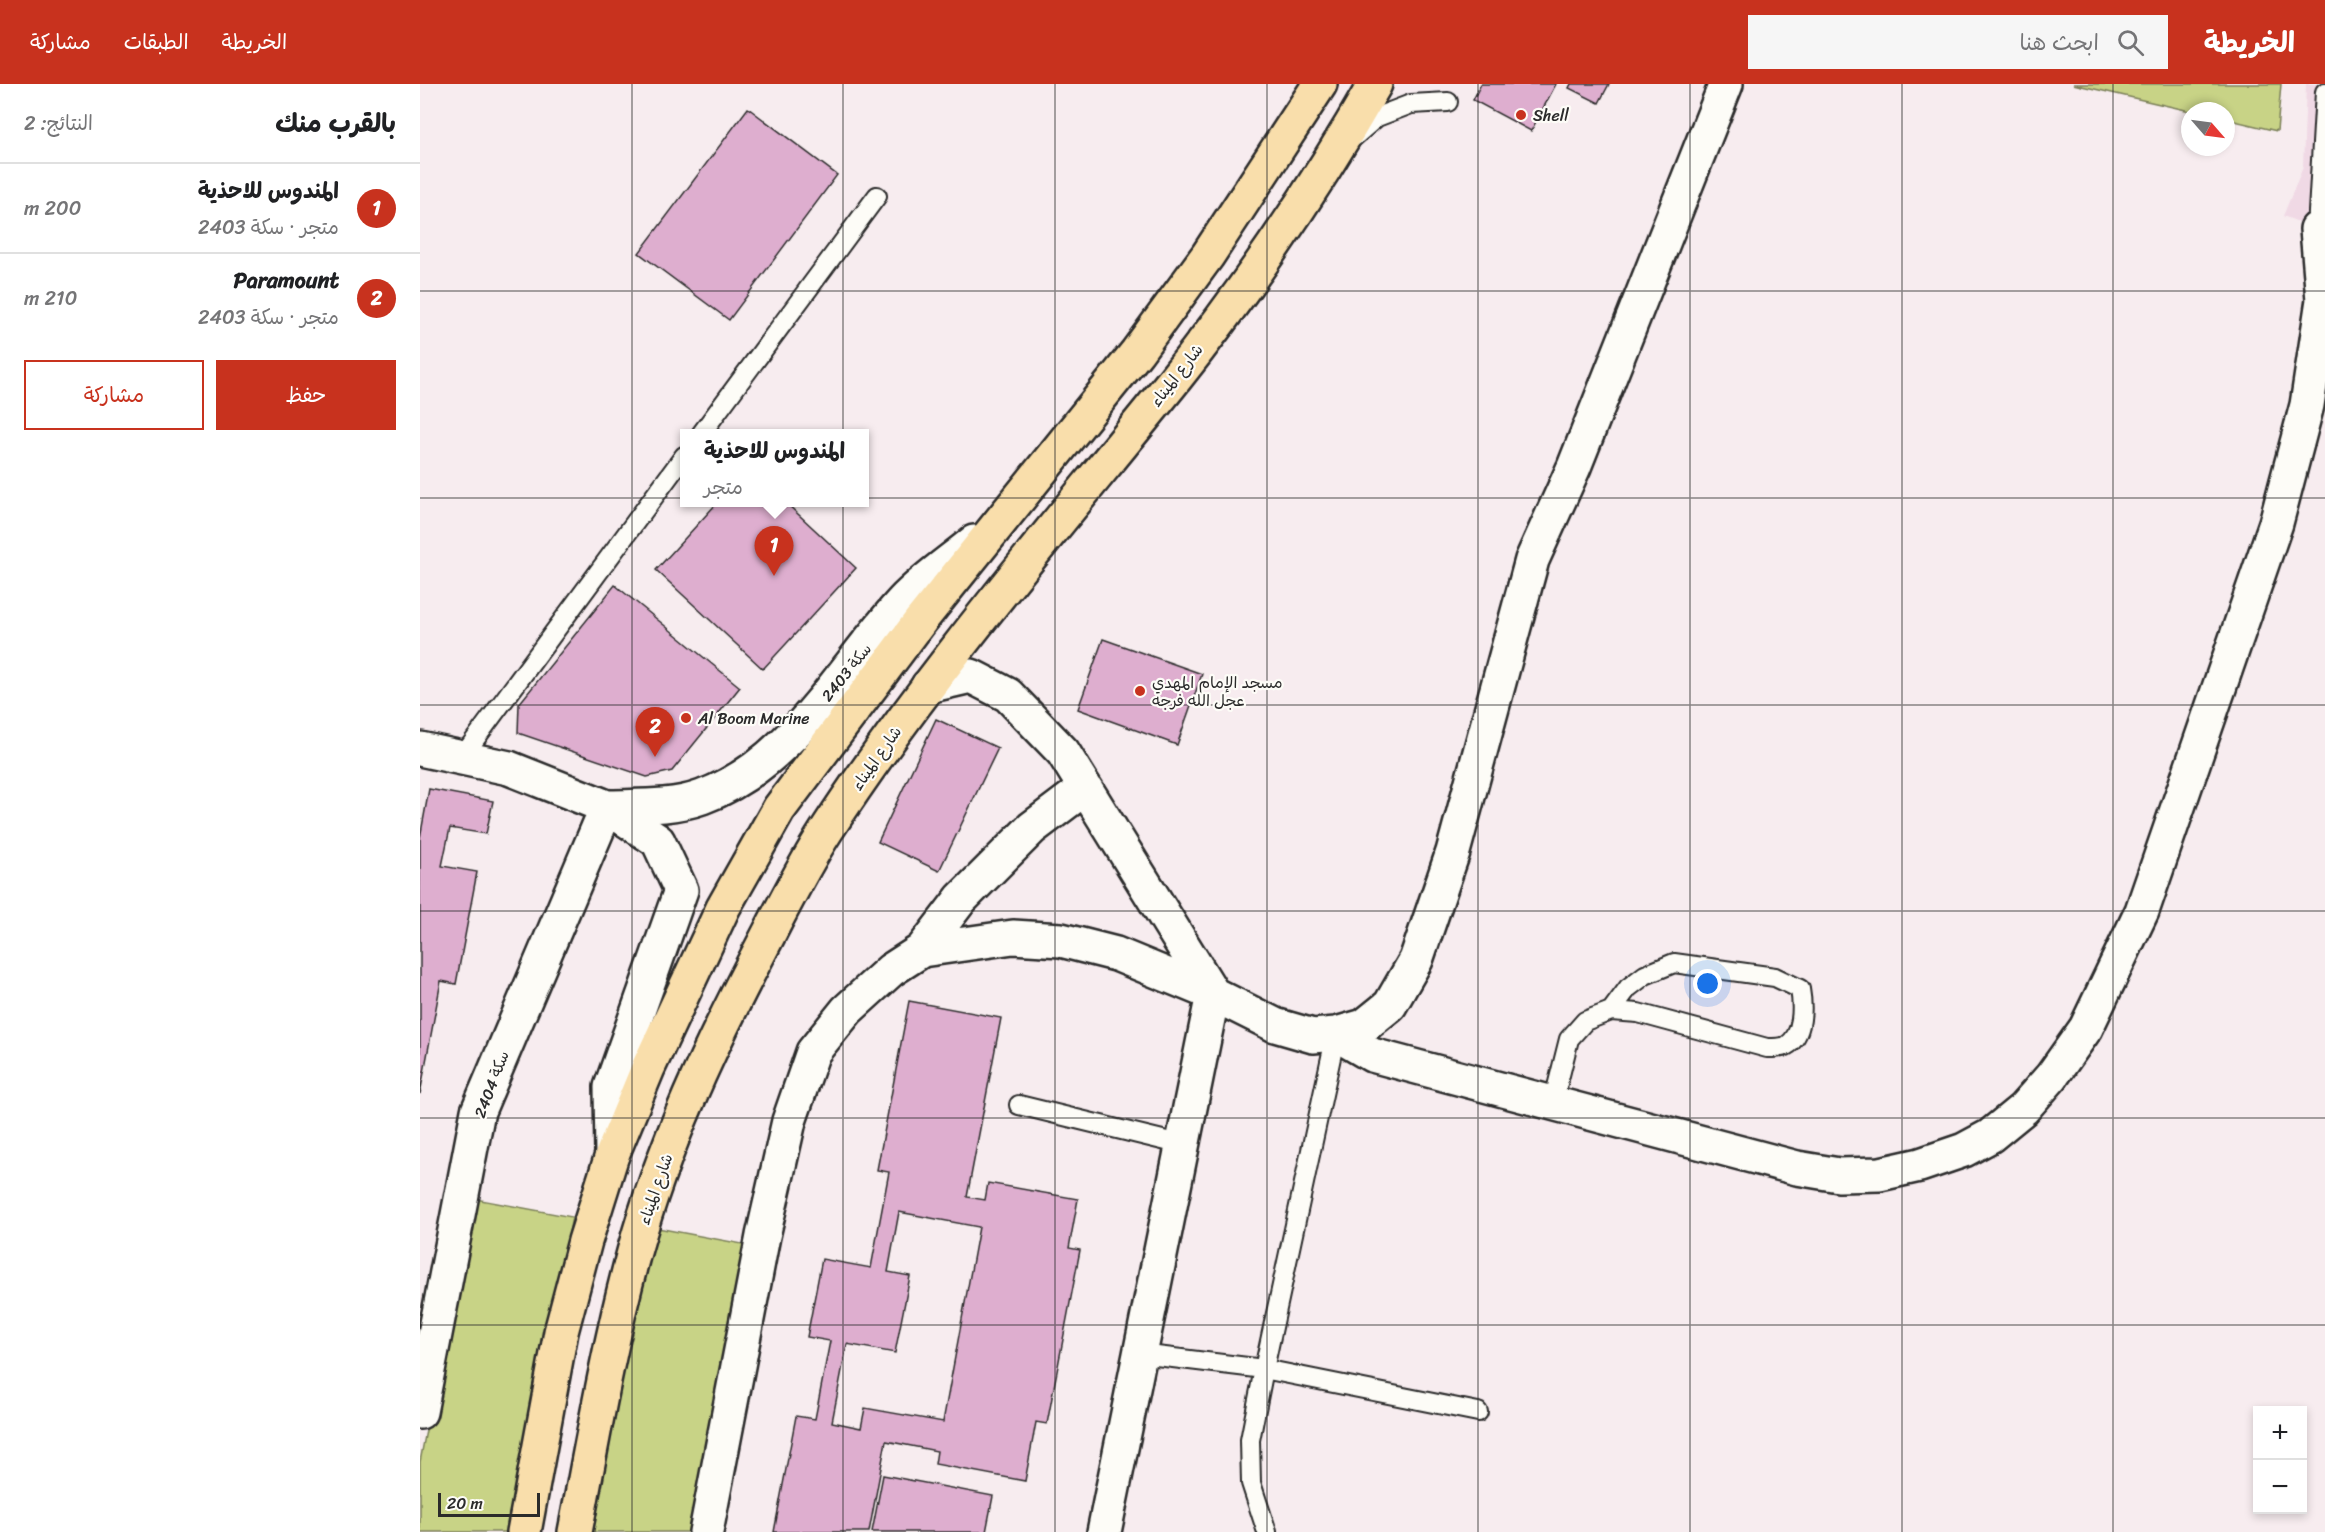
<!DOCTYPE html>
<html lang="ar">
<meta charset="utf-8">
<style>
body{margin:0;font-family:Sriracha,"Playpen Sans Arabic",sans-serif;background:#f6f6f6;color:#202124;direction:rtl}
.controls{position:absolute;right:18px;bottom:18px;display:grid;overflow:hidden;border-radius:0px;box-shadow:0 3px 9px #0003}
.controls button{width:54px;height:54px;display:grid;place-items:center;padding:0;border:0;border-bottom:2px solid #e0e0e0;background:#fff;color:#202124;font:30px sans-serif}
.compass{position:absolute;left:1761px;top:18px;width:54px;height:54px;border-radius:50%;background:#fff;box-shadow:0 3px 9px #0003;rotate:118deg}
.scale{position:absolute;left:18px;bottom:15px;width:102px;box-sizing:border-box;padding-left:6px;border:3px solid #2b2b2b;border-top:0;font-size:16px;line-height:21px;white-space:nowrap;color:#2b2b2b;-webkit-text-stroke:4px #fdfcf7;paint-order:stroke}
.you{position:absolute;left:1288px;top:900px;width:21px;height:21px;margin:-15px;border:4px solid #fff;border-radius:50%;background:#1a73e8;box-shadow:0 0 0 9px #1a73e833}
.badge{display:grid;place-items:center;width:39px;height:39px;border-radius:50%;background:#c8321e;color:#fff;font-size:20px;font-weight:700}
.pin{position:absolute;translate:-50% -50px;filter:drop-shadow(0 2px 3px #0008)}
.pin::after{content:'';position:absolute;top:32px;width:21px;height:18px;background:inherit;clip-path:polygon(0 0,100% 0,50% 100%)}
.popup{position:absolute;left:260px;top:345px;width:189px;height:78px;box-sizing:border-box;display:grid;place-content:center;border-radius:0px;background:#fff;filter:drop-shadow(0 2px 4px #0005);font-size:20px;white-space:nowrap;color:#757577}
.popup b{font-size:22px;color:#202124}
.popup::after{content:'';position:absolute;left:50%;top:100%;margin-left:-12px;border:12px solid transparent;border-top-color:#fff}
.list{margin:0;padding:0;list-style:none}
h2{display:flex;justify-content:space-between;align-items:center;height:78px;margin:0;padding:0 24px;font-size:26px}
h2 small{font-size:20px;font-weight:400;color:#757577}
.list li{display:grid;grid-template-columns:39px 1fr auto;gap:18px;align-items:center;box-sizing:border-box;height:90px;padding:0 24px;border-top:2px solid #e0e0e0}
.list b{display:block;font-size:22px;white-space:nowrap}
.list p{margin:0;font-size:20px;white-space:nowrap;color:#757577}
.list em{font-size:20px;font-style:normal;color:#757577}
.actions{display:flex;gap:12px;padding:18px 24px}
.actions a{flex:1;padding:14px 0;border:2px solid #c8321e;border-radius:0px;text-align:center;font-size:21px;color:#c8321e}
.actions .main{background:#c8321e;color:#fff}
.icon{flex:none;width:33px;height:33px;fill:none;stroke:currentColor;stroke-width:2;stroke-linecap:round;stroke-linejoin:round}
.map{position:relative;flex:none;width:1905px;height:1448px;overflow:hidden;direction:ltr}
header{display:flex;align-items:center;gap:36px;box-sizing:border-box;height:84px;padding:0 30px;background:#c8321e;color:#fff}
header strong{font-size:28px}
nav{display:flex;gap:33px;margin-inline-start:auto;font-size:21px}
.search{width:420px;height:54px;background:#f6f6f6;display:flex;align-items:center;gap:15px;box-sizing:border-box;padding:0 21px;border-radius:0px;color:#757577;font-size:22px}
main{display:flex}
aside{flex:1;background:#fff}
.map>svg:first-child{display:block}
.built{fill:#f0d9e5}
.green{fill:#c8d386;stroke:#7a7f58;stroke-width:1.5}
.building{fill:#deaecf;stroke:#2b2b2b;stroke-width:1.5;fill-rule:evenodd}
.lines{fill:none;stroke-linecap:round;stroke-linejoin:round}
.service-casing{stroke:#2b2b2b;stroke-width:22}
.minor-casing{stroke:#2b2b2b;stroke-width:38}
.primary-casing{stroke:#2b2b2b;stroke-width:38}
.service{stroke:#fdfcf7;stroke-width:18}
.minor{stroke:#fdfcf7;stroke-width:33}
.primary{stroke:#f9deab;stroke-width:33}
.grid{fill:none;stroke:#2b2b2b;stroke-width:1.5;stroke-opacity:0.55}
.poi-dot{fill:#c8321e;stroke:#fdfcf7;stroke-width:2}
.labels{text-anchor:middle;stroke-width:4.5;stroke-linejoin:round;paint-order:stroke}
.poi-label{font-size:16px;fill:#2b2b2b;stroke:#fdfcf7;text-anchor:start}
.street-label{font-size:16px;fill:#2b2b2b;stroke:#fdfcf7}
</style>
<header>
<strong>الخريطة</strong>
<div class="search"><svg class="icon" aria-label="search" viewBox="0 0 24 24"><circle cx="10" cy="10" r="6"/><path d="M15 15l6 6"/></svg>ابحث هنا</div>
<nav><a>الخريطة</a><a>الطبقات</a><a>مشاركة</a></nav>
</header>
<main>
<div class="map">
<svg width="1905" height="1448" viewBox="0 0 1905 1448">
<rect width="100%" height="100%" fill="#f7ecef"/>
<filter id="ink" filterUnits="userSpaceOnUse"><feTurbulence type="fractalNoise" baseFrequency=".0167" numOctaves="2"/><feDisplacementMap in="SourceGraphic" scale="12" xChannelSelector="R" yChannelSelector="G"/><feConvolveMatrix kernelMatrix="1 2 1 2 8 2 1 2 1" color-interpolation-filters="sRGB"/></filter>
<g filter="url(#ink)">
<path class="built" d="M1886,0H1905V148L1863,132L1883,83Z"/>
<path class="green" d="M1653,0H1861L1857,47L1806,35V27H1770Z
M50,1114L152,1133L92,1448H0V1378Z
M227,1142L328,1161L274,1448H169Z"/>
<path class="building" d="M1061,0H1136L1111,47L1053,16Z
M1151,0H1189L1179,19L1149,4Z
M328,24L417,91L309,236L219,169Z
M298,418H365L436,484L343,585L236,486Z
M195,501L320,603L252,687L227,693L98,649L99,620Z
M683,555L782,590L757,661L658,625Z
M516,635L578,664L519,787L458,758Z
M9,705L73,717L66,750L30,744L22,782L57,788L36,900L21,897L0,1010V754Z
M489,917L581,934L547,1113L565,1116L568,1099L658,1115L649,1164L660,1166L627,1340L616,1338L605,1397L515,1380L517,1367L466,1357L449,1448H354L376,1332L395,1335L410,1257L387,1253L402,1175L451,1184L469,1088L457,1086ZM479,1128L559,1143L523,1338L445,1324L441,1344L412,1338L427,1260L475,1269L490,1192L468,1188Z
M463,1391L573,1412L566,1448H452Z"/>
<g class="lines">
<g class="service-casing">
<path id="service" d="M934,53L957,33L991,20L1028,18
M1897,145L1905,8
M281,350L457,112
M42,673L264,372
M1133,1019L1149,955L1165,937L1191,927L1218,929L1347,964C1352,964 1361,964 1366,962C1384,952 1383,922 1380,905L1355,893L1254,879L1225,891L1208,904L1191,927
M599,1021L763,1061
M720,1270L844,1285L1058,1328
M847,1448L831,1399L830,1356L844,1285L916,950"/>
</g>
<g class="minor-casing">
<path id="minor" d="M508,602L551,592L588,611L643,668L793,910L684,1448
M0,665L89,684L187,723L238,757L261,806L191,1003L192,1071
M187,723C218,722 252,724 282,713C373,680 421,584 483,517C504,495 531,477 554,458
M502,866L593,853L641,856L696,870L793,910L855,941L893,952L916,950L944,942L970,921L996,876L1033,768L1112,476L1154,383L1306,0
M916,950L952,971L1377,1084L1419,1091L1460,1090L1500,1081L1544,1066L1570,1052L1603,1025L1632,992L1666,944L1722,827L1856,439L1887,321L1903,216L1897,145
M0,1328L58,1027L187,723
M286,1448L343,1152L369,1037L393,968L427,926L471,886L502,866L541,815L612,744L665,704"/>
</g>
<g class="primary-casing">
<path id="primary" d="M104,1448L141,1248L165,1157L192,1071L228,984L303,824L359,725L501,536L717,268L788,171L900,0
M155,1448C173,1354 189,1260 214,1168C243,1062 290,962 341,865C362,825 382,784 406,747C509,589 633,446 751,300C826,206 895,105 955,0"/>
</g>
<use href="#service" class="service"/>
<use href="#minor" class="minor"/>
<use href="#primary" class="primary"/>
</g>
</g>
<path class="grid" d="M212,0V1448M423,0V1448M635,0V1448M847,0V1448M1058,0V1448M1270,0V1448M1482,0V1448M1693,0V1448M0,207H1905M0,414H1905M0,621H1905M0,827H1905M0,1034H1905M0,1241H1905"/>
<g class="poi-dot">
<circle cx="1101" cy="31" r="6"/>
<circle cx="720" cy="607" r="6"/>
<circle cx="266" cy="634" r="6"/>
</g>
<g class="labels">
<g class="poi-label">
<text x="1113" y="37">Shell</text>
<text x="732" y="604">مسجد الإمام المهدي<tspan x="732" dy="18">عجل الله فرجه</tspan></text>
<text x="278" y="640">Al Boom Marine</text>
</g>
<g class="street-label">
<text transform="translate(756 291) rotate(-52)" y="6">شارع الميناء</text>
<text transform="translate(426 588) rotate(-51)" y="6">سكة 2403</text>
<text transform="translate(456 674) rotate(-55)" y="6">شارع الميناء</text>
<text transform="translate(71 1000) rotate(-69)" y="6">سكة 2404</text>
<text transform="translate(235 1105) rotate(-71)" y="6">شارع الميناء</text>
</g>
</g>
</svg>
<div class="controls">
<button>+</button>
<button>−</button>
</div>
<svg class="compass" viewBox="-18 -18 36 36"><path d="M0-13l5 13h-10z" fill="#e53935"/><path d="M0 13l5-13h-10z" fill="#757577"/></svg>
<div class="scale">20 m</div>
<div class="you"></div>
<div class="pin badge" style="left:354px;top:492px">1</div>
<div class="popup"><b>المندوس للاحذية</b>متجر</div>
<div class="pin badge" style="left:235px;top:673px">2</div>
</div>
<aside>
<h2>بالقرب منك<small>النتائج: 2</small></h2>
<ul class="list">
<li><span class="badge">1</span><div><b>المندوس للاحذية</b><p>متجر · سكة 2403</p></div><em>200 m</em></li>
<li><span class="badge">2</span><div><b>Paramount</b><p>متجر · سكة 2403</p></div><em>210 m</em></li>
</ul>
<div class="actions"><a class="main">حفظ</a><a>مشاركة</a></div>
</aside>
</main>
